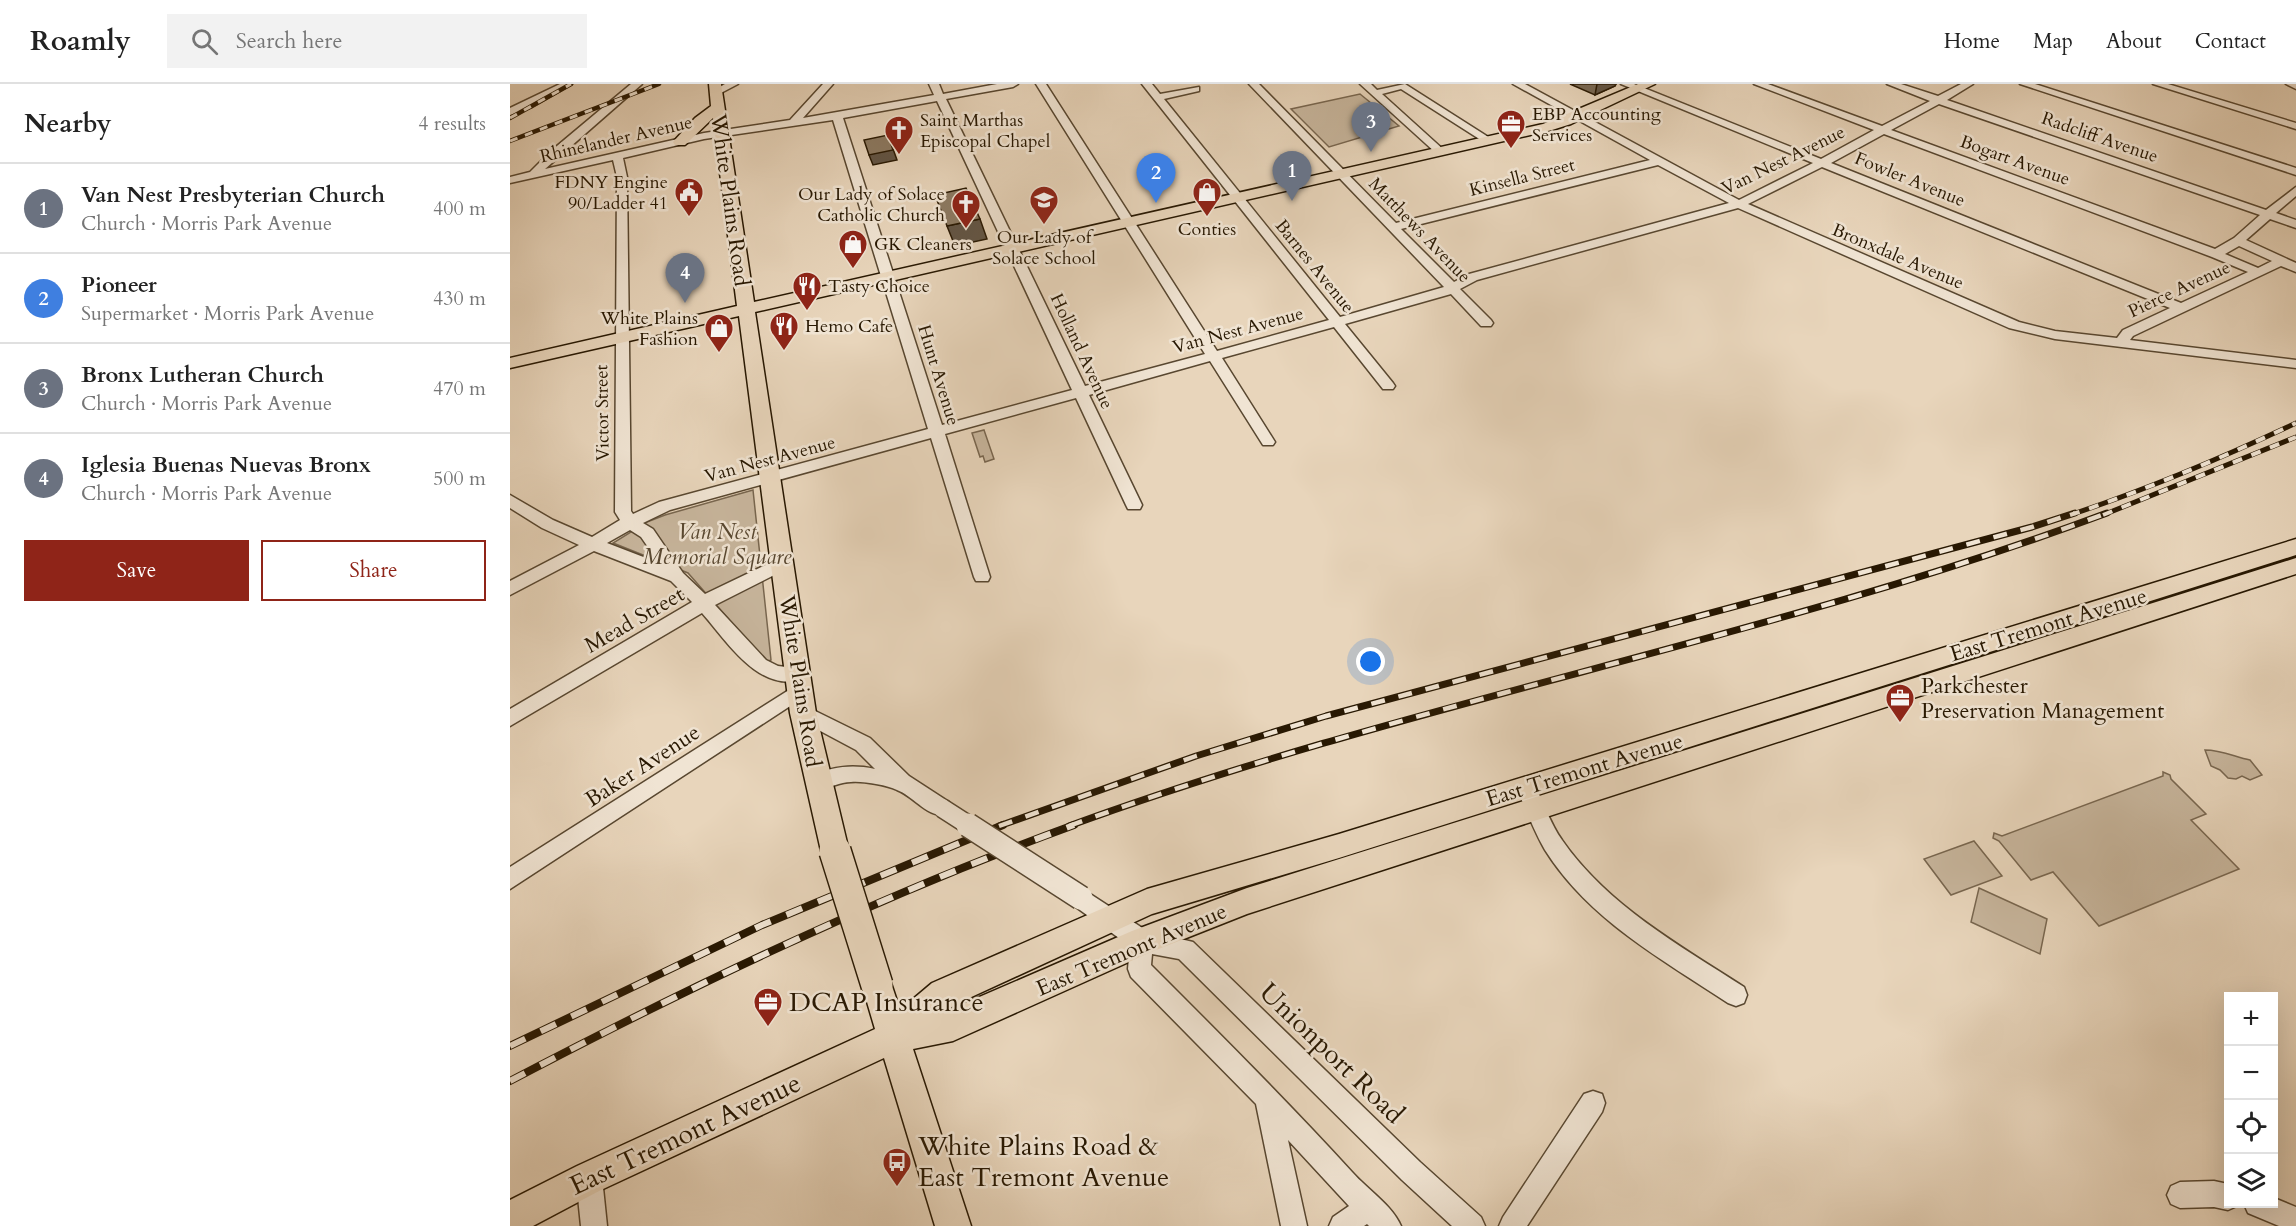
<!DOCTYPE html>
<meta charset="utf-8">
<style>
body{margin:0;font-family:Cardo,serif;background:#f2f2f2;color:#222}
.controls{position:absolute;right:18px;bottom:18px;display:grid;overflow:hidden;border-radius:0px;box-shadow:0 6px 24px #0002}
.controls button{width:54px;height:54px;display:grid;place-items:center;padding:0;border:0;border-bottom:2px solid #e0e0e0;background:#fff;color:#222;font:30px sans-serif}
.you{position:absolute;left:861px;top:578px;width:21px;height:21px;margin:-15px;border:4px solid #fff;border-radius:50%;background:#1a73e8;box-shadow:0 0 0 9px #1a73e833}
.badge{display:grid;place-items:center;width:39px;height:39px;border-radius:50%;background:#8f2418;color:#fff;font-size:20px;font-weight:700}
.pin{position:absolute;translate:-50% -50px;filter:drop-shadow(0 2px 3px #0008)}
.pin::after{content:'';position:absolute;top:32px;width:21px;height:18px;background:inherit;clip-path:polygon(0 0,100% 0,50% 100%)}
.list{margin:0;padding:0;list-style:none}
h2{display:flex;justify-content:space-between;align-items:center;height:78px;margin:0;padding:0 24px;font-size:26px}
h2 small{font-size:20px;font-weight:400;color:#767676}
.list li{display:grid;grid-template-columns:39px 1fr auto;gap:18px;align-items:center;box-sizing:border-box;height:90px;padding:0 24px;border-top:2px solid #e0e0e0}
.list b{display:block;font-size:22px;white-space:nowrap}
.list p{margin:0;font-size:20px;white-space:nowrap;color:#767676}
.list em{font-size:20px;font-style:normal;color:#767676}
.actions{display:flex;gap:12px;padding:18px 24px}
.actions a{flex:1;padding:14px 0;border:2px solid #8f2418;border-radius:0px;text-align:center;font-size:21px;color:#8f2418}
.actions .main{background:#8f2418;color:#fff}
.icon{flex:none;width:33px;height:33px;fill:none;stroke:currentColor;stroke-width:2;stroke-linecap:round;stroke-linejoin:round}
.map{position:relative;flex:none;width:1786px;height:1142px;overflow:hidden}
header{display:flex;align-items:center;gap:36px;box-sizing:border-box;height:84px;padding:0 30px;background:#fff;border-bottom:2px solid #e0e0e0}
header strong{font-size:28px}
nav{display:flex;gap:33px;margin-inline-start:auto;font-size:21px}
.search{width:420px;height:54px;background:#f2f2f2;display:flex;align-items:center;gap:15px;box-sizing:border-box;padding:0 21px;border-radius:0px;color:#767676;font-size:22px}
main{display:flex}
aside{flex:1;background:#fff}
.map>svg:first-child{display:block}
.green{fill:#c7b59c;stroke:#78664f;stroke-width:1.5}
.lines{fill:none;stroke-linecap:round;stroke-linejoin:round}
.minor-casing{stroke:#584730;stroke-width:3}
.major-casing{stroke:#281802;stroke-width:3}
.minor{fill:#f0e4d3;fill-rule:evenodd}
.major{fill:#e8d5bb;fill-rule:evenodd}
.rail-far3-casing{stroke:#281802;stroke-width:4.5}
.rail-far2-casing{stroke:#281802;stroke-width:5}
.rail-far1-casing{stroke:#281802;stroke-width:7}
.rail-casing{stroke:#281802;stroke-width:8}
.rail-far3{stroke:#f0e4d3;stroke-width:3;stroke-dasharray:8;stroke-linecap:butt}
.rail-far2{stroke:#f0e4d3;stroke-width:4;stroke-dasharray:10;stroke-linecap:butt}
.rail-far1{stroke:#f0e4d3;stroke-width:4.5;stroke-dasharray:14;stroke-linecap:butt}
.rail{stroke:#f0e4d3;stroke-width:6;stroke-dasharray:17;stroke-linecap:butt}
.minor-bridge-far1-casing{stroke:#584730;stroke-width:21;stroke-linecap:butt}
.minor-bridge-casing{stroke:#584730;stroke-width:26;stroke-linecap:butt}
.major-bridge-casing{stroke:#281802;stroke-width:34;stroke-linecap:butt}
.minor-bridge-far1{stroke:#f0e4d3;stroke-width:18}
.minor-bridge{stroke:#f0e4d3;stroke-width:23}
.major-bridge{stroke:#e8d5bb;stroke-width:31}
.wall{fill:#786954;stroke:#281802;stroke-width:1.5}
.shaded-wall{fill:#625545;stroke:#281802;stroke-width:1.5}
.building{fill:#8c7a62;stroke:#281802;stroke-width:1.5}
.labels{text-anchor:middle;stroke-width:5;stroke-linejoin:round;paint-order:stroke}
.far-poi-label{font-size:18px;fill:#281802;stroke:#f0e4d3;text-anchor:start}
.far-street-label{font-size:18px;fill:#281802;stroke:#f0e4d3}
.street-label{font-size:22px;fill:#281802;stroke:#f0e4d3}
.park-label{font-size:22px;font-style:italic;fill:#584730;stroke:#f0e4d3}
.poi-label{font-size:22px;fill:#281802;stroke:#f0e4d3;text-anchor:start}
.near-poi-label{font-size:27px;fill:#281802;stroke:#f0e4d3;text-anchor:start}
.near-street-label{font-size:27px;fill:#281802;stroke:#f0e4d3}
</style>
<header>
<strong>Roamly</strong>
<div class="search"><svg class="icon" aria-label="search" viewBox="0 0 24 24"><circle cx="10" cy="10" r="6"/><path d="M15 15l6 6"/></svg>Search here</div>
<nav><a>Home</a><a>Map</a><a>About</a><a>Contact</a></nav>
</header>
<main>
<aside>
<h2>Nearby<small>4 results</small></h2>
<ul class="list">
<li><span class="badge" style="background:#6b7280">1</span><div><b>Van Nest Presbyterian Church</b><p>Church · Morris Park Avenue</p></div><em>400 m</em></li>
<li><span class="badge" style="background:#3f7fe0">2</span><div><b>Pioneer</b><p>Supermarket · Morris Park Avenue</p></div><em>430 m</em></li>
<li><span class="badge" style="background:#6b7280">3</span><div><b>Bronx Lutheran Church</b><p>Church · Morris Park Avenue</p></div><em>470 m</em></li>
<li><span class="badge" style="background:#6b7280">4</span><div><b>Iglesia Buenas Nuevas Bronx</b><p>Church · Morris Park Avenue</p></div><em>500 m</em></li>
</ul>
<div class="actions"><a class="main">Save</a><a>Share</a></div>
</aside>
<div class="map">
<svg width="1786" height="1142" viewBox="0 0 1786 1142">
<rect width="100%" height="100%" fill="#e8d5bb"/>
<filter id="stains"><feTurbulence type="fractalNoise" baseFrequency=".00333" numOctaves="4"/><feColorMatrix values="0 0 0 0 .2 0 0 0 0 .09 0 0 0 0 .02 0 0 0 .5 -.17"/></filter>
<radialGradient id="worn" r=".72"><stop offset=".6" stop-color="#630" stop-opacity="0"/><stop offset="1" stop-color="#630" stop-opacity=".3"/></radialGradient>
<path class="green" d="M850,10L889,42L819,63L781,25Z
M474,346L484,375L475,378L473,372L470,373L462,349Z
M243,406L261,576L256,578L178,489L103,459L137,438L155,431Z
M1695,666C1712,666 1725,673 1740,676L1752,691L1740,696L1732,692L1726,695L1718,694L1710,686L1701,682Z
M1653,688L1660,691L1661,695L1696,730L1681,736L1729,785L1589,842L1543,788L1521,796L1489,757L1483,754L1484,749L1492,752L1653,692Z
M1464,757L1492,792L1441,811L1414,775Z
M1469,804L1537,835L1530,870L1461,838Z"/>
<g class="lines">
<g class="minor-casing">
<path id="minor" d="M50,0H62L22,23L0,31V24Z
M121,0H132L35,85L194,49L280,36L313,0H323L293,34L424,11L419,0H429L433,10L487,0H508L503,3L436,15L575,302L695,270L526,0H536L707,267L819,236L632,0H642L650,10L689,3V7L654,15L830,233L934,203L739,0H749L886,139L1140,76L1003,0H1015L1229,116L1303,79L1111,0H1124L1311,75L1364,46L1244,0H1258L1372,42L1420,17L1377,0H1391L1428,12L1451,0H1463L1437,16L1756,126L1786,103V112L1766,129L1786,136V144L1760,135L1736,156L1786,179V188L1771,182L1623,252L1620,256L1786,276V284L1545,255L1499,244L1228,124L967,196L950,205L981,236L983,239L981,242H971L941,210L835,240L883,299L885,302L883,305H873L824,243L712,274L765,358L763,361H753L700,277L579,311L632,421L630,425H618L616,421L566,314L435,350L480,493L478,497H466L464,493L421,354L160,426L133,439L143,445L173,489L195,510L266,476H278L280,480L278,484L205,521L256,576L268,582L293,585L296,590L293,595C249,610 217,557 192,529L0,642V625L182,518L161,497L84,467L0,511V497L69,461L32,444L0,424V411L43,436L82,453L110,436L105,428L107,93L103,76L0,99V93L20,88L41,67ZM427,17L562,306L432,341L333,34ZM1429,20L1750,131L1724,154L1705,165L1381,46ZM323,36L418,345L149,418L123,430L121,427L117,93L113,74L194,55ZM1374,50L1702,173L1738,188L1671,219L1321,79ZM1148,81L1219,119L959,190L944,198L891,145ZM1312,83L1660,224L1613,246L1607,254L1545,247L1509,238L1238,120ZM1729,162L1762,177L1748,184L1715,170ZM120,446L131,453L149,479L97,459Z
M215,0H228L209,10L201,8Z
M850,0H861L867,6L895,0L983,56L974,58L891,5L872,10L935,67L930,70L926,69Z
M1510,0H1525L1786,84V91Z
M1643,0H1658L1786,39V45Z
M1776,0H1786V5Z
M290,599L297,601L299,606L297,611L0,805V783Z
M293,621L360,654L399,692L439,718L442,724L439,730C420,737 404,712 387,706C376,701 354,697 341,698C327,698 315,708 301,703L298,697L301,691C324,683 341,680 365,685L346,666L286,634L284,629L286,624Z
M1020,703L1027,706C1035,722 1041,741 1052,756C1097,821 1169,861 1234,903L1237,911L1234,919L1226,922L1218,919C1153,876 1078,835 1035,766C1025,749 1018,730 1010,712L1013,706Z
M571,804L637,847L683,858L910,1078L971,1133L975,1142H942L892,1096L669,875L642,870L641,881C709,949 777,1017 842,1088C858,1106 882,1121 891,1142H859L857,1140L854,1142H819L823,1133L839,1122L778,1056L797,1142H771L746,1020L621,893L618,885L620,862L563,821L560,814L563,807Z
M1083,1007L1092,1010L1095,1019L1092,1028L1017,1142H989L993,1133L1074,1010Z
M79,1081L88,1085L92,1094L97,1142H71L66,1094L70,1085Z
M1704,1097L1718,1100V1120H1728L1727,1122L1718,1126L1704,1123L1670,1124L1661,1120L1657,1111L1661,1102L1670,1098Z
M1764,1114L1786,1123V1142H1769L1738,1129L1734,1120H1764Z"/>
</g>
<g class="major-casing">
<path id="major" d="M199,0H211L244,218L1033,40L1128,0H1145L1061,40L1042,46L245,228L306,629L339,767L335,776L325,780L315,776L311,767L280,629L229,232L0,284V274L227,222L203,34L175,61H165L163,58L185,34L201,22Z
M1786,455V471L829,774L642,830L444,921L437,927L622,847L737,804L1786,474V490L737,830L641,868L443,957L403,965L461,1142H425L374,974L91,1106L23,1142H0V1116L67,1082L365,945L352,901L356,890L367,886L378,890L390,926L422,899L637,805L829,750Z"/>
</g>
<use href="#minor" class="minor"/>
<use href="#major" class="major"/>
<g class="rail-far3-casing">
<path id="rail-far3" d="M0,34L61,0
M0,57L149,0"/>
</g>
<g class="rail-far2-casing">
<path id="rail-far2" d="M1560,431C1638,405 1712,374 1786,339
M1593,431L1786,353"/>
</g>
<g class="rail-far1-casing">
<path id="rail-far1" d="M489,742L686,672L816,632L1522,443L1565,429
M559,742C899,617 1258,556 1597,429"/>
</g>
<g class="rail-casing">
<path id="rail" d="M0,962L252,841L493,741
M0,997C183,901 369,812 564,741"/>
</g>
<use href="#rail-far3" class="rail-far3"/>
<use href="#rail-far2" class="rail-far2"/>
<use href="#rail-far1" class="rail-far1"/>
<use href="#rail" class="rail"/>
<g class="minor-bridge-far1-casing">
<path id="minor-bridge-far1" d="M432,724L460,742"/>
</g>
<g class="minor-bridge-casing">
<path id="minor-bridge" d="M458,741L571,814"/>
</g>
<g class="major-bridge-casing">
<path id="major-bridge" d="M325,767L367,901"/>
</g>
<use href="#minor-bridge-far1" class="minor-bridge-far1"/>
<use href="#minor-bridge" class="minor-bridge"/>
<use href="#major-bridge" class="major-bridge"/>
</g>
<path class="wall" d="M1060,0H1106L1105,2L1085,11Z"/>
<path class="shaded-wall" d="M1087,0H1106L1105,2L1085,11Z
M378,51L387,76L363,81L359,71Z
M470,135L477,155L445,162L437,142Z"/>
<path class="building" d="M378,51L383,66L359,71L354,56Z
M456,104L470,135L437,142L425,111Z"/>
<defs>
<g id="office-pin" transform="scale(1.5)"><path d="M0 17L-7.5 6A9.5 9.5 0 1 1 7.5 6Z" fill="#8f2418" stroke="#f0e4d3"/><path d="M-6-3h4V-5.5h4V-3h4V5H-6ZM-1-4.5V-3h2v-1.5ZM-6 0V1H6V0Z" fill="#fff"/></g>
<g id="church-pin" transform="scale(1.5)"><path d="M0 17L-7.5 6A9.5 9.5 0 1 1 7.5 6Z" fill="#8f2418" stroke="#f0e4d3"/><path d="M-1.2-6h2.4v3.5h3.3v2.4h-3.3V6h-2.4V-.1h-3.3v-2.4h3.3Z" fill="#fff"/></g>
<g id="civic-pin" transform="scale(1.5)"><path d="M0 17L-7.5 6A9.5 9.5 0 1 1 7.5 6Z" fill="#8f2418" stroke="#f0e4d3"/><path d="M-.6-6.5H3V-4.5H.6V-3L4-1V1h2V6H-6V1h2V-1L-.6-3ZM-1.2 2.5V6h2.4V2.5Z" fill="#fff"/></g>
<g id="shop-pin" transform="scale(1.5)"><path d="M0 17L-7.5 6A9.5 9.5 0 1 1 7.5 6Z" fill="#8f2418" stroke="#f0e4d3"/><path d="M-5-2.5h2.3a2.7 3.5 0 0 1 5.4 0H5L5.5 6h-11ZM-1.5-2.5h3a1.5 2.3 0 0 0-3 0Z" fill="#fff"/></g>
<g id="school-pin" transform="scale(1.5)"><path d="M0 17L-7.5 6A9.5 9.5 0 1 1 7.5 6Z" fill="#8f2418" stroke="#f0e4d3"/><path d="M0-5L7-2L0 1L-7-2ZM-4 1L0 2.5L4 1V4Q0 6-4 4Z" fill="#fff"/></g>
<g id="restaurant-pin" transform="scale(1.5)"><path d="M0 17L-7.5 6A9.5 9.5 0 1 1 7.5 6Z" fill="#8f2418" stroke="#f0e4d3"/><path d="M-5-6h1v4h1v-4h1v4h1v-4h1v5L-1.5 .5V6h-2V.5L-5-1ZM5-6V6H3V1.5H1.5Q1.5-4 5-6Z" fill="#fff"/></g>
<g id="bus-pin" transform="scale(1.5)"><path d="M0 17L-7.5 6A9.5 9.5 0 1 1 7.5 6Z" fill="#8f2418" stroke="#f0e4d3"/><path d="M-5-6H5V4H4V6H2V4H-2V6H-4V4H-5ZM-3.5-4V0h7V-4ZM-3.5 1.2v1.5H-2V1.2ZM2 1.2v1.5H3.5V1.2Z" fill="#fff"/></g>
</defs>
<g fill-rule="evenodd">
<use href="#office-pin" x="1001" y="40"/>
<use href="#church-pin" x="389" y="46"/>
<use href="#civic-pin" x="179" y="108"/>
<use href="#shop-pin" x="697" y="108"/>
<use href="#school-pin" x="534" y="116"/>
<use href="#church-pin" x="456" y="120"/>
<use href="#shop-pin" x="343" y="160"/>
<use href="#restaurant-pin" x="297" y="202"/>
<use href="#restaurant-pin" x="274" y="242"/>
<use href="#shop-pin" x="209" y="244"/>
<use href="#office-pin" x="1390" y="614"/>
<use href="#office-pin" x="258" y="918"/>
<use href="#bus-pin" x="387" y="1078"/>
</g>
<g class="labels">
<g class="far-poi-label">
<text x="1022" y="36">EBP Accounting<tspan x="1022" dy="21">Services</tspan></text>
<text x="410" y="42">Saint Marthas<tspan x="410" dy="21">Episcopal Chapel</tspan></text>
<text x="158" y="104" text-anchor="end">FDNY Engine<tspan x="158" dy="21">90/Ladder 41</tspan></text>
<text x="435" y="116" text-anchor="end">Our Lady of Solace<tspan x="435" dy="21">Catholic Church</tspan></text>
<text x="697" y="151" text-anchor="middle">Conties</text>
<text x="534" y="159" text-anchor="middle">Our Lady of<tspan x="534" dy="21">Solace School</tspan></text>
<text x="364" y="166">GK Cleaners</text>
<text x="318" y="208">Tasty Choice</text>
<text x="188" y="240" text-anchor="end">White Plains<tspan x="188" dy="21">Fashion</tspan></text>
<text x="295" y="248">Hemo Cafe</text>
</g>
<g class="far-street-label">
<text transform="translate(1590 53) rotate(19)" y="6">Radcliff Avenue</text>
<text transform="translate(106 55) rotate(-13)" y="6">Rhinelander Avenue</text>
<text transform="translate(1273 76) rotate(-26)" y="6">Van Nest Avenue</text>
<text transform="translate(1505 76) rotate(20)" y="6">Bogart Avenue</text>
<text transform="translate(1012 93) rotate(-14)" y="6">Kinsella Street</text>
<text transform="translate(1400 95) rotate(22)" y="6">Fowler Avenue</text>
<text transform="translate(910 146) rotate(46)" y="6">Matthews Avenue</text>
<text transform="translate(1388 172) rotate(23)" y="6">Bronxdale Avenue</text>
<text transform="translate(805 182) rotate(51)" y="6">Barnes Avenue</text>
<text transform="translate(1669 205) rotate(-25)" y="6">Pierce Avenue</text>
<text transform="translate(728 246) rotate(-15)" y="6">Van Nest Avenue</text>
<text transform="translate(572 267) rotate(65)" y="6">Holland Avenue</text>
<text transform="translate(429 291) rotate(73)" y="6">Hunt Avenue</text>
<text transform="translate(92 329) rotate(-91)" y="6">Victor Street</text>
<text transform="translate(260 375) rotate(-15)" y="6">Van Nest Avenue</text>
</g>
<g class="street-label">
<text transform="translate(221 116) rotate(82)" y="8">White Plains Road</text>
<text transform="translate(124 535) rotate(-30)" y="8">Mead Street</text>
<text transform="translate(1538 540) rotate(-17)" y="8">East Tremont Avenue</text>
<text transform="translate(291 597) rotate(81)" y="8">White Plains Road</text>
<text transform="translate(132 681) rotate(-33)" y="8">Baker Avenue</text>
<text transform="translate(1074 685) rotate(-17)" y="8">East Tremont Avenue</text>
<text transform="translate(621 865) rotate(-23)" y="8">East Tremont Avenue</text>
</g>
<g class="park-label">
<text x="207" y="455">Van Nest<tspan x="207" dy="25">Memorial Square</tspan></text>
</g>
<g class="poi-label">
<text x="1411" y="609">Parkchester<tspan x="1411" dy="25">Preservation Management</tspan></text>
</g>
<g class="near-poi-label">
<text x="279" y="927">DCAP Insurance</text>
<text x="408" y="1071">White Plains Road &amp;<tspan x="408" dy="31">East Tremont Avenue</tspan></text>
</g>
<g class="near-street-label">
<text transform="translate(822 969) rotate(44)" y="9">Unionport Road</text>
<text transform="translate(175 1050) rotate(-25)" y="9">East Tremont Avenue</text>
</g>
</g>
<rect width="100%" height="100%" filter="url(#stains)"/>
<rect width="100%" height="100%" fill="url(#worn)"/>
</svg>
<div class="controls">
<button>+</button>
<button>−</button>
<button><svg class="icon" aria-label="locate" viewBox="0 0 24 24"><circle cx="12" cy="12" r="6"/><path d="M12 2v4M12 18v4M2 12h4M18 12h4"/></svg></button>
<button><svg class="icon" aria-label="layers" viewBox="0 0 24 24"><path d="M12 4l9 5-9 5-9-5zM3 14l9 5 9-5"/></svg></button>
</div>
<div class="you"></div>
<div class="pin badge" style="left:782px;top:117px;background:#6b7280">1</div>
<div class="pin badge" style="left:646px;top:119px;background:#3f7fe0">2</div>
<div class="pin badge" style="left:861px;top:68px;background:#6b7280">3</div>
<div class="pin badge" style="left:175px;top:219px;background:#6b7280">4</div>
</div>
</main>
